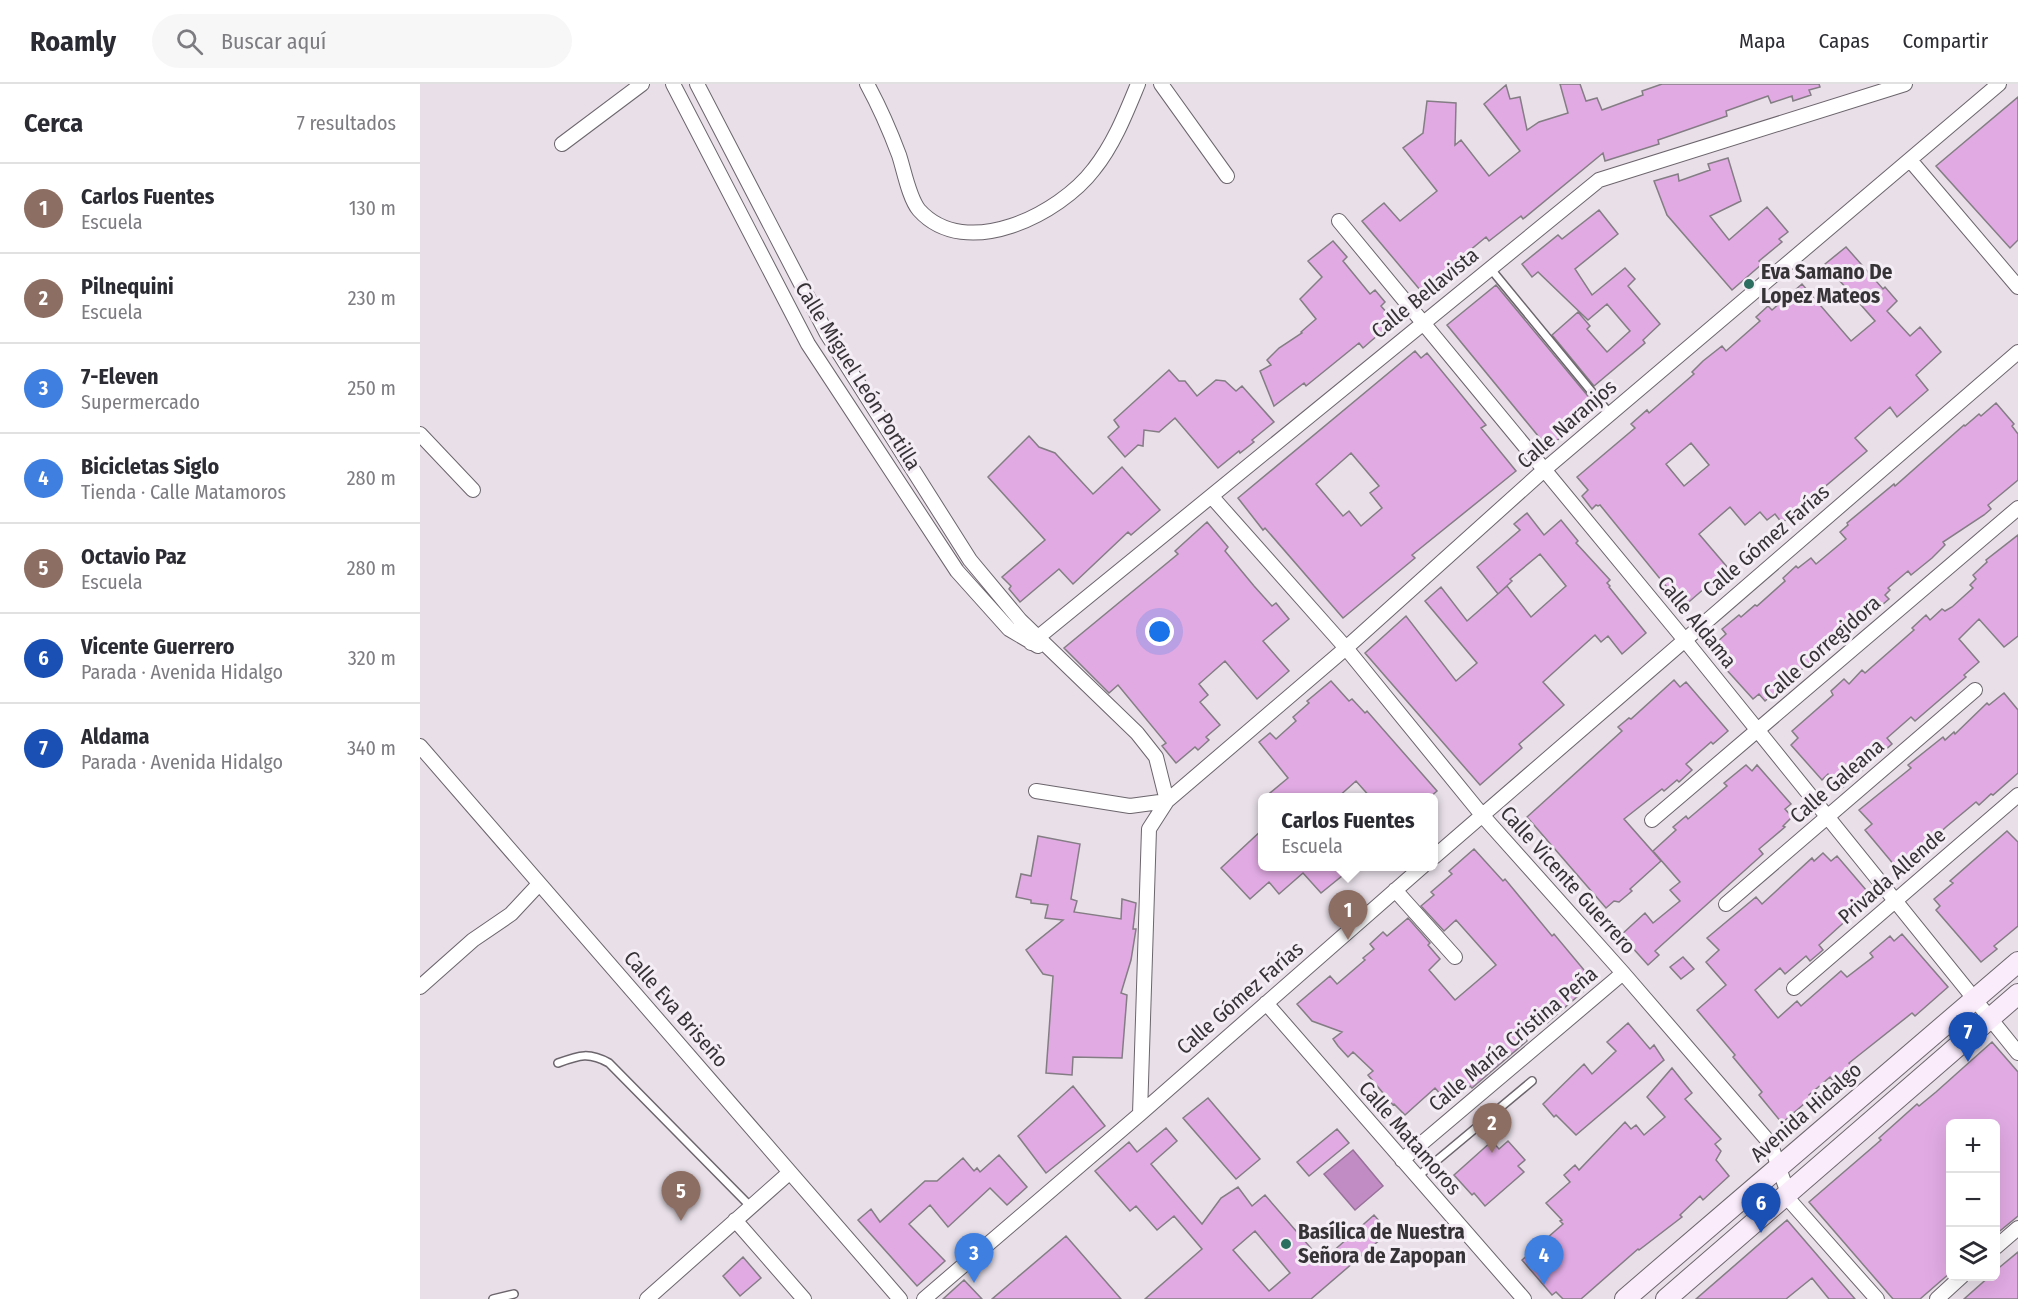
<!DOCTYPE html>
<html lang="es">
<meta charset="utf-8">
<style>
body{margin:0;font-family:"Fira Sans Condensed",sans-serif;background:#f7f7f7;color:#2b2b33}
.controls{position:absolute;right:18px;bottom:18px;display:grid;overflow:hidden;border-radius:9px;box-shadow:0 6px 24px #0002}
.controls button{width:54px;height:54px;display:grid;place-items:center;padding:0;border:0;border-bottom:2px solid #e1e1e2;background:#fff;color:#2b2b33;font:30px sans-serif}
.you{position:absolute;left:740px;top:548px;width:21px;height:21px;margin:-15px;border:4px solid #fff;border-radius:50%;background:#1a73e8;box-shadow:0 0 0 9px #1a73e833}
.badge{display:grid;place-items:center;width:39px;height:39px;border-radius:50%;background:#2c6e5f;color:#fff;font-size:20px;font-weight:700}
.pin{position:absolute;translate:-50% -50px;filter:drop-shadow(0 2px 3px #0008)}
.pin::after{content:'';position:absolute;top:32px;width:21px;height:18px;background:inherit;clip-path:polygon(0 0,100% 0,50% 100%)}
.popup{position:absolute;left:838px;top:709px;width:180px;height:78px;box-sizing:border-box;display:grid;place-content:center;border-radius:9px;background:#fff;filter:drop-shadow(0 2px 4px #0005);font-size:20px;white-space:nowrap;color:#7c7c81}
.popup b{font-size:22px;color:#2b2b33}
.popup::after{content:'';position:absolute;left:50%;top:100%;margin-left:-12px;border:12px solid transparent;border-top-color:#fff}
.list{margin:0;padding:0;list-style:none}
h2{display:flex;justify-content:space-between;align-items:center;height:78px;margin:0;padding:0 24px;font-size:26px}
h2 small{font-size:20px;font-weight:400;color:#7c7c81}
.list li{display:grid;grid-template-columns:39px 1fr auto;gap:18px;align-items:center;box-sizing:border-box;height:90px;padding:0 24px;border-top:2px solid #e1e1e2}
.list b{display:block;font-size:22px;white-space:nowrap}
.list p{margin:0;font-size:20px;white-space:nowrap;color:#7c7c81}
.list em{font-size:20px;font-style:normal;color:#7c7c81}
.icon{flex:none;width:33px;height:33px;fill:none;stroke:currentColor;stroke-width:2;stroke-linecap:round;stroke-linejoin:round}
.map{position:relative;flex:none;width:1598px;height:1215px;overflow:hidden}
header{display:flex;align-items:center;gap:36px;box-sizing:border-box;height:84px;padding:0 30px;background:#fff;border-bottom:2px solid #e1e1e2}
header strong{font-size:28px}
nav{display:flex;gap:33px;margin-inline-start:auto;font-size:21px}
.search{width:420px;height:54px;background:#f7f7f7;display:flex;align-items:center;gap:15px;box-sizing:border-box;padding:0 21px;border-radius:33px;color:#7c7c81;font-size:22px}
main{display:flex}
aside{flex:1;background:#fff}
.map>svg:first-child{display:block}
.water{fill:#c18cc3;stroke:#977199;stroke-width:1.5}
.building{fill:#e1aae3;stroke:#847d84;stroke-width:1.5;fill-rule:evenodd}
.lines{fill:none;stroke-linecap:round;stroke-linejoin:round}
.lane-casing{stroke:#6c656c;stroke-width:10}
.street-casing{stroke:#6c656c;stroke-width:16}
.secondary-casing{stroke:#6c656c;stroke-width:22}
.lane{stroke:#fff;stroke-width:7}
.street{stroke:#fff;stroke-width:14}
.secondary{stroke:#fbecfc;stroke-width:20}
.poi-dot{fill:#2c6e5f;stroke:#f5edf5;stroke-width:2}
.labels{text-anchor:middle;stroke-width:6;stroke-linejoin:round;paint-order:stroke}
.poi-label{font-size:21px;font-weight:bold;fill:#363336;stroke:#f5edf5;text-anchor:start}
.street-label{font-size:21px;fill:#363336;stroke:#f5edf5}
</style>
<header>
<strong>Roamly</strong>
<div class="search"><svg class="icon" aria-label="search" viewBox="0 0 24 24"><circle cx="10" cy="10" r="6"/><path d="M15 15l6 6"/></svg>Buscar aquí</div>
<nav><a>Mapa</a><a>Capas</a><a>Compartir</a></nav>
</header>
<main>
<aside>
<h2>Cerca<small>7 resultados</small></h2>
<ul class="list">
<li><span class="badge" style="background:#8d6e63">1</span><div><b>Carlos Fuentes</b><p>Escuela</p></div><em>130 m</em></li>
<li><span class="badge" style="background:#8d6e63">2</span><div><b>Pilnequini</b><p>Escuela</p></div><em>230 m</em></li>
<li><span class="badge" style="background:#3f7fe0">3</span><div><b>7-Eleven</b><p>Supermercado</p></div><em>250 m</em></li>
<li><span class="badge" style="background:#3f7fe0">4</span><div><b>Bicicletas Siglo</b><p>Tienda · Calle Matamoros</p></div><em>280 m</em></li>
<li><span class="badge" style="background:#8d6e63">5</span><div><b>Octavio Paz</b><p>Escuela</p></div><em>280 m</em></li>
<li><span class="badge" style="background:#1a4fb4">6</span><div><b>Vicente Guerrero</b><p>Parada · Avenida Hidalgo</p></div><em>320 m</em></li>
<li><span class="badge" style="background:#1a4fb4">7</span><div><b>Aldama</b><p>Parada · Avenida Hidalgo</p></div><em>340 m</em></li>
</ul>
</aside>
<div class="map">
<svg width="1598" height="1215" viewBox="0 0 1598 1215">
<rect width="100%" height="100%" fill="#e8dfe8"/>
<path class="water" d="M933,1066L963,1102L935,1126L904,1090Z"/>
<path class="building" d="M1140,0H1160L1166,17L1177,14L1182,26L1223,11L1222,7L1242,0H1399L1400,3L1389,6L1391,11L1373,17L1372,12L1351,19L1348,12L1306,27L1307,32L1238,56L1239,60L1185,77L1183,69L1103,135L1101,132L1069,157L1066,153L1026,186L1027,188L1018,195L1022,200L1006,213L942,137L964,119L980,137L1017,107L983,64L1003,49L1007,17L1036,19L1035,61L1041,56L1069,92L1100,67L1064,20L1086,1L1090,15L1100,13L1107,46L1119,38L1148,29Z
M1598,13V156L1590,164L1516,82Z
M1308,74L1321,117L1290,132L1309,156L1347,123L1368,148L1359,155L1362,158L1339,177L1342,180L1312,206L1247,131L1234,97L1258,90L1259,97L1290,86L1288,80Z
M1179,126L1198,150L1155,185L1172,211L1205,184L1215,195L1208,202L1240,240L1223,256L1225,259L1174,302L1132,251L1158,228L1170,242L1167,245L1187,268L1210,247L1187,220L1168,236L1118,188L1112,193L1102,180L1138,151L1142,155Z
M913,157L927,173L923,177L950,210L955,206L965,218L961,222L974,237L943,264L939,259L886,302L884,299L854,322L840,287L851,281L847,276L859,264L882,249L881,248L896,235L880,215L902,193L888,177Z
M1426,163L1463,205L1465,203L1477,217L1467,227L1490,252L1500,243L1521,268L1496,291L1508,306L1477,333L1470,323L1435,354L1447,367L1362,439L1355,430L1347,436L1340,428L1325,441L1310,423L1279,450L1308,484L1263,523L1180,421L1178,422L1176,421L1172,425L1162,412L1168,406L1157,393L1215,344L1211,340L1227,326L1229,329L1274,290L1272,288L1283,277L1302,262L1306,267L1340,237L1336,233L1348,222L1352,226L1382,200L1431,257L1455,237L1405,180ZM1271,359L1289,381L1264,402L1246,380Z
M1076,201L1177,323L1128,364L1027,241Z
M995,267L1001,274L1007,269L1066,341L1061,344L1096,387L992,471L995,474L923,534L845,444L843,446L818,414ZM931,369L959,402L950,409L962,424L941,442L929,427L923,432L896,400Z
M749,286L759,297H765L777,312L796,296L805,297L816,307L822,302L854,338L832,356L834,358L820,369L819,367L798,384L755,334L739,348L724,346L723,362L718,361L705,373L688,353L699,343L694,336Z
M1576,319L1594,340L1592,342L1598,350V396L1568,421L1571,425L1564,431L1523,458L1525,461L1512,474L1491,491L1488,487L1468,504L1470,506L1465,511L1469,515L1432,547L1428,542L1400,566L1402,568L1345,617L1339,610L1333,615L1295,573L1302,567L1296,559L1306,550L1302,545L1319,531L1321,533L1335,521L1337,522L1365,497L1363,494L1376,482L1378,484L1391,474L1396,480L1426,455L1420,448L1428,441L1427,439L1474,400L1475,402L1544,341L1545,342L1559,330L1561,332Z
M609,352L619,363L635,369L673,410L702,383L740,426L711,451L708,448L653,500L639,485L600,518L589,505L591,502L582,493L625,456L568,393Z
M1107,429L1124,451L1141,436L1158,457L1156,459L1190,496L1187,499L1190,502L1189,503L1226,549L1202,570L1188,552L1181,558L1175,551L1155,569L1123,598L1144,621L1099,660L1102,664L1060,701L945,569L986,532L1036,597L1057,579L1005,517L1021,503L1047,537L1087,502L1111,533L1146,502L1120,470L1090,495L1092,497L1078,510L1057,483L1100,446L1094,440Z
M787,438L808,463L805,467L834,502L852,522L856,519L869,535L843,557L869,587L837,615L805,577L779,600L788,611L780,618L800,641L786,653L789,656L778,666L775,663L756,679L742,662L746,659L698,601L689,609L644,564L758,470L755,467Z
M1598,451V552L1584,563L1559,535L1539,555L1559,578L1544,591L1546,593L1495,637L1491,633L1467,654L1472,660L1421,705L1408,690L1402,696L1371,661L1378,654L1372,647L1413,611L1411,607L1424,595L1429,600L1442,586L1445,589L1494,546L1492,544L1506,531L1510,536L1522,525L1525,527L1532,523L1553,504L1550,501L1556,495L1553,491L1567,478L1566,476Z
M1254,596L1260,603L1266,598L1308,647L1293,660L1291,658L1266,680L1272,686L1259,698L1257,696L1244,707L1242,705L1204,735L1241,777L1210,805L1212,807L1199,818L1194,817L1186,824L1107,733L1202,647L1198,643L1209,634L1211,635Z
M911,597L929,617L932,615L945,629L947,627L1017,707L1009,714H951L936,697L917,714H844L868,694L839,658L850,649L856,655L876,637L873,633L889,619L887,617Z
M1584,609L1598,626V689L1573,711L1571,710L1559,721L1556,718L1526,743L1513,755L1516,760L1488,783L1482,776L1475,782L1445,746L1452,740L1439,726L1491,684L1488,681L1523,653L1525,656L1534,648L1535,650L1567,619L1569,621Z
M1326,681L1332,687L1337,681L1371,720L1365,725L1372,733L1363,742L1365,743L1339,765L1343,770L1235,867L1239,871L1228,881L1201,851L1225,829L1233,839L1260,817L1250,806L1260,798L1233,767L1256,746L1253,743L1266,732L1268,735L1307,702L1304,699Z
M843,745V783H933L901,809L883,789L859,810L849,798L830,815L801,784Z
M1587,747L1598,758V842L1574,862L1577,865L1561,878L1516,826L1520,822L1514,815L1533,799L1530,797Z
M618,752L660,760L651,815L657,817L654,828L701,835L702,815L716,819L713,845H716L711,876L701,909L707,911L702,974L653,973L652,991L626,989L633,892L623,890L606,866L643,836L625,834L628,821L611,819V816L596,813L601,790L611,792Z
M1054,765L1083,797L1085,795L1132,852L1134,850L1174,898L1127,939L1117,927L1097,945L1107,957L1052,1004L1050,1002L1029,1020L1015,1004L985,1031L974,1020L973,1021L948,991L953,987L933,968L928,973L918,962L913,955L922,948L892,937L877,920L910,892L917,900L945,876L943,874L954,865L950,860L963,848L967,852L988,834L1010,859L1008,861L1020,875L1009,886L1035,916L1076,881L1036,836L1024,847L1001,822L1014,811L1011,808L1032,790L1029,787Z
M1403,769L1411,777L1417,772L1452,813L1399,861L1403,866L1390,877L1386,872L1365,890L1360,884L1335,906L1358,934L1377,917L1381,922L1421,887L1427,893L1453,873L1450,869L1470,852L1474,857L1482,850L1528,903L1495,932L1492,929L1429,979L1438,990L1420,1005L1410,993L1389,1011L1392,1013L1362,1039L1339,1011L1342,1008L1313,973L1315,971L1277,926L1306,901L1286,878L1299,866L1287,854L1336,813L1342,820L1392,774L1394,777Z
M1263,873L1274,885L1261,895L1250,883Z
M1208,939L1230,965L1234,961L1244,976L1156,1051L1136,1031L1134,1033L1123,1020L1164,980L1172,990L1196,967L1187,958Z
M1572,958L1598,988V1132L1575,1151V1040H1530V1189L1500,1215H1473L1389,1118L1461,1056L1459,1054L1497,1020L1499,1022L1516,1008Z
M1252,984L1272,1009L1265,1015L1301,1055L1295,1060L1301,1067L1296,1076L1309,1092L1283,1116L1280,1112L1260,1131L1262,1133L1219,1166L1218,1165L1161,1215H1143L1136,1208L1132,1211L1102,1176L1143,1140L1140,1137L1142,1136L1126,1119L1150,1098L1144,1091L1155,1081L1159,1086L1205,1038L1211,1045L1216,1041L1224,1051L1245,1033L1227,1013Z
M653,1002L685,1042L626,1089L598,1052Z
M788,1014L840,1075L816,1095L763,1034Z
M746,1044L757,1057L731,1080L782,1140L801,1114L818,1103L832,1122L845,1111L902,1177L954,1131L969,1148L891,1215H725L782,1165L754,1132L737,1146L716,1122L710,1127L675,1087L709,1058L717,1068ZM835,1147L870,1189L849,1207L813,1166Z
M917,1045L929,1059L889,1092L877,1078Z
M1072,1057L1079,1065L1088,1057L1105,1076L1098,1082L1104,1088L1065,1122L1054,1109L1052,1111L1034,1091Z
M579,1071L607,1103L587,1121L570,1104L528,1143L510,1121L489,1140L525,1177L497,1202L438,1136L451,1125L460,1138L505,1097H517L543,1074L554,1087L557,1084L560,1088Z
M1367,1136L1435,1215H1409L1392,1194L1366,1215H1276Z
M646,1152L701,1215H572Z
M1598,1168V1215H1544L1570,1192H1575V1187Z
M323,1173L341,1194L320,1212L303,1192Z
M544,1196L562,1215H523Z"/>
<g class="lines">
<g class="lane-casing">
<path id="lane" d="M1070,184L1190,330
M138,979C160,971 169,968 189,979L331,1123
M997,1093L1112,997
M73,1215L94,1210"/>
</g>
<g class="street-casing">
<path id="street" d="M253,0L388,260L537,487L589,545L618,562
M277,0L407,250L550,476L600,536L717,649L736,673L747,717
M447,0C459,22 470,47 479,71C484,86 489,114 499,126C546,178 640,130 674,85C694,60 706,29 718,0
M741,0L807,92
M142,60L222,0
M1490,76L1598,203
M919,137L1264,555L1598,969
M0,350L53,406
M792,413L926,564L1062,731L1203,889L1349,1058L1353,1067L1371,1118L1457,1215
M611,559L1179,96L1485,0
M0,662L480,1215
M616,707L710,722L747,717
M1232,736L1598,424
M1014,773L1598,268
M975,806L1035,873
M1306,820L1555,606
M0,903L53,856L91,830L119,800
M1374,904L1598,711
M846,919L1104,1215
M720,1030L729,745L747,717L926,564L1124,386L1579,0
M982,1076L1203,889
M315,1136L384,1215
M1576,1163L1598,1144
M227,1215L369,1089
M504,1215L720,1030L1003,782
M1517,1215L1542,1192"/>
</g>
<g class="secondary-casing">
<path id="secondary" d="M1205,1215L1598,878
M1246,1215L1598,910"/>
</g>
<use href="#lane" class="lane"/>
<use href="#street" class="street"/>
<use href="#secondary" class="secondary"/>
</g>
<g class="poi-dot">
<circle cx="1329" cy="200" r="6"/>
<circle cx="866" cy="1160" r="6"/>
</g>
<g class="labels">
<g class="poi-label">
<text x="1341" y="195">Eva Samano De<tspan x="1341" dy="24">Lopez Mateos</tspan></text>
<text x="878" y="1155">Basílica de Nuestra<tspan x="878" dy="24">Señora de Zapopan</tspan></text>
</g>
<g class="street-label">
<text transform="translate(1005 209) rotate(-39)" y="7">Calle Bellavista</text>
<text transform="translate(438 292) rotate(58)" y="7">Calle Miguel León Portilla</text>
<text transform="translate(1147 340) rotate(-41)" y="7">Calle Naranjos</text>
<text transform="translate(1346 457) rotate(-41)" y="7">Calle Gómez Farías</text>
<text transform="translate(1277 538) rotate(51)" y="7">Calle Aldama</text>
<text transform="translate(1402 564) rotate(-41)" y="7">Calle Corregidora</text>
<text transform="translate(1417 697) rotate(-41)" y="7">Calle Galeana</text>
<text transform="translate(1472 792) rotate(-41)" y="7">Privada Allende</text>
<text transform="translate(1148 796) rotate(48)" y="7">Calle Vicente Guerrero</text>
<text transform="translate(820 914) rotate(-41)" y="7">Calle Gómez Farías</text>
<text transform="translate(256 925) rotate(49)" y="7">Calle Eva Briseño</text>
<text transform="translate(1093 955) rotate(-40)" y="7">Calle María Cristina Peña</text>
<text transform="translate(1386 1028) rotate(-41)" y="7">Avenida Hidalgo</text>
<text transform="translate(990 1054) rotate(49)" y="7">Calle Matamoros</text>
</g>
</g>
</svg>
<div class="controls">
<button>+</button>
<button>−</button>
<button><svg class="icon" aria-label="layers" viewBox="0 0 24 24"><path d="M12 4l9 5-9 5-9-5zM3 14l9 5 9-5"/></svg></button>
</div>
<div class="you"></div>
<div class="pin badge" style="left:928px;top:856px;background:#8d6e63">1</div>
<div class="popup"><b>Carlos Fuentes</b>Escuela</div>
<div class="pin badge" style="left:1072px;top:1069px;background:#8d6e63">2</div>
<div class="pin badge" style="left:554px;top:1199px;background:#3f7fe0">3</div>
<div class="pin badge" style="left:1124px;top:1201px;background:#3f7fe0">4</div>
<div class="pin badge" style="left:261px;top:1137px;background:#8d6e63">5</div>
<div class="pin badge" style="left:1341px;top:1149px;background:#1a4fb4">6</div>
<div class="pin badge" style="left:1548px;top:978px;background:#1a4fb4">7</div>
</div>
</main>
